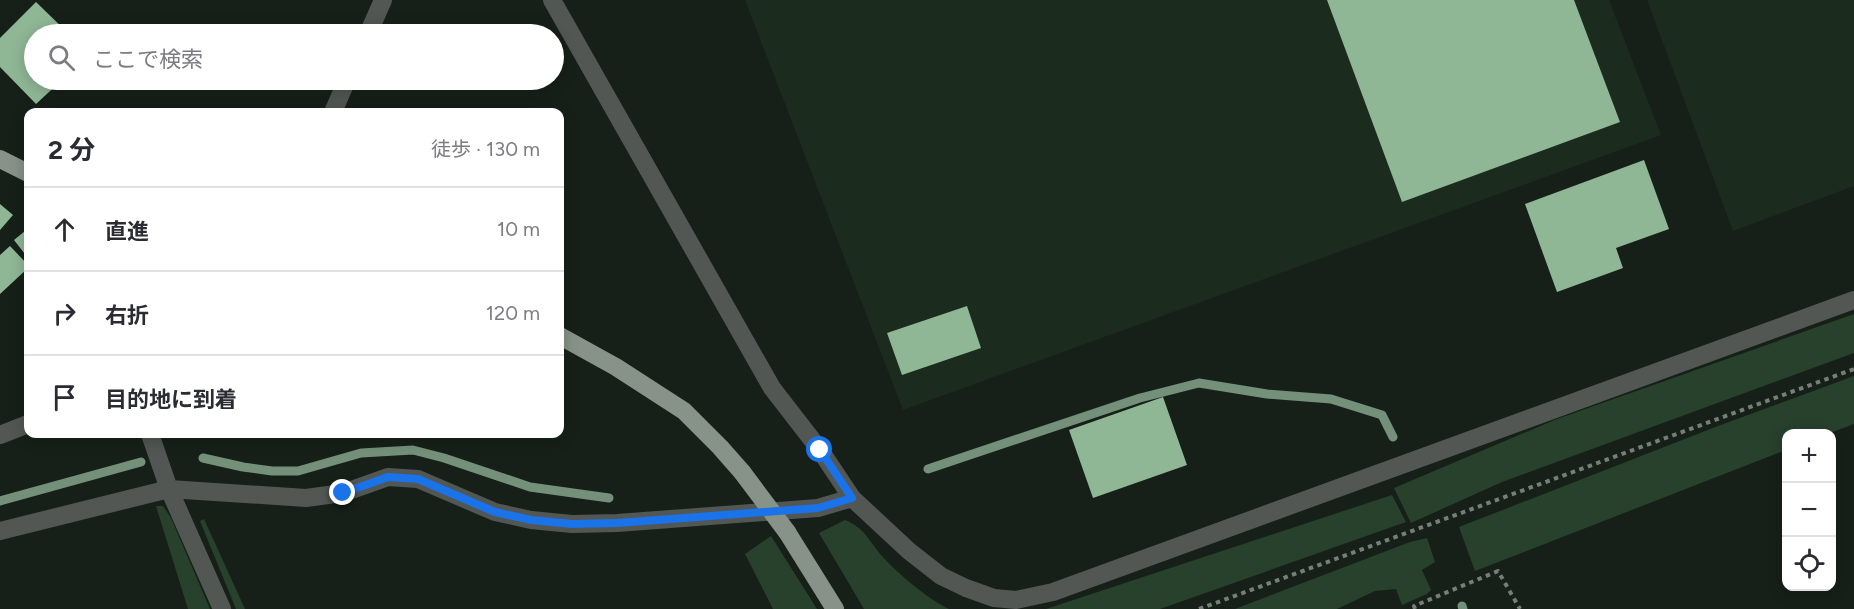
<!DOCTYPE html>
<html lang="ja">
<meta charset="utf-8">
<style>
body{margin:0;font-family:Figtree,"Noto Sans JP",sans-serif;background:#f7f7f7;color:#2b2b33}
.controls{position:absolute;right:18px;bottom:18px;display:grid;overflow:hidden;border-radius:12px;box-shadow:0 3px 15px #0003}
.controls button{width:54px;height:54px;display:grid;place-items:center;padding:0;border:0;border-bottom:2px solid #e1e1e2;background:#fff;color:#2b2b33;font:30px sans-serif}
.stop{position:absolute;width:18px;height:18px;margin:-14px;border:4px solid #1a73e8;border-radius:50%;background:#fff}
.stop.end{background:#1a73e8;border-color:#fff;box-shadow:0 2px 6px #0008}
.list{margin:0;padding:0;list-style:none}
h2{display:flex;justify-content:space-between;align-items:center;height:78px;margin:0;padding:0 24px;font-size:26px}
h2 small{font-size:20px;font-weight:400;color:#7c7c81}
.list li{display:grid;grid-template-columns:39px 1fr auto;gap:18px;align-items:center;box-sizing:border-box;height:84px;padding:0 24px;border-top:2px solid #e1e1e2}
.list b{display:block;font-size:22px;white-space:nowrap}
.list em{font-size:20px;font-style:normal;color:#7c7c81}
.icon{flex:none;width:33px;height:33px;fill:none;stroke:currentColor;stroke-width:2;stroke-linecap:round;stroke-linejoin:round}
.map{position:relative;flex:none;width:1854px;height:609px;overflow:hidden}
.search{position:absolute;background:#fff;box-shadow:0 3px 15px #0003;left:24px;top:24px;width:540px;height:66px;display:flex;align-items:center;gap:15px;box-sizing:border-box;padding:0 21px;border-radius:33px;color:#7c7c81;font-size:22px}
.panel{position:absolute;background:#fff;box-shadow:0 3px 15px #0003;left:24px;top:108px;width:540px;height:330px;border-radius:12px}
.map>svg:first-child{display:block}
.built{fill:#1b2b1e}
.green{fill:#27412d}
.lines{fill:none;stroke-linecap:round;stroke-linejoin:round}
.stream{stroke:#74907a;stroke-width:9}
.building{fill:#8fb796}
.path{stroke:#757e77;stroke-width:4;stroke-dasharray:4.5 4.5;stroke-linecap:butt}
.minor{stroke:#525753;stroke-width:18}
.major{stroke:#879288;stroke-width:18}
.major-bridge{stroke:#879288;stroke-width:18}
.route{stroke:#1a73e8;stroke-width:8}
</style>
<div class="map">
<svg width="1854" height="609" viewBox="0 0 1854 609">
<rect width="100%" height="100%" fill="#162018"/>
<path class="built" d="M745,0H1609L1661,135L903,410Z
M1647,0H1854V186L1733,231Z"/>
<path class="green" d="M1854,314V353L1502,482L1411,523L1394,488L1557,419Z
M1854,376V424L1830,433L1786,434V450L1475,571L1459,527L1718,426Z
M1392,495L1406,522L1160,609H1046Z
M156,506H163L171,518L210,609H188Z
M204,519L245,609H236L200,521Z
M845,520C865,528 869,541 882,556C898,574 928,599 949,609H864L819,533Z
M771,536L817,609H773L745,554Z
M1427,538L1435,562L1422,570L1431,590L1427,594L1402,605L1396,589L1375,591L1337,609H1235L1410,542Z"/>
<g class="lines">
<path class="stream" d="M203,458L243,467L272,471H298L361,453L413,450L444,458L530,487L609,498
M928,469L1140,398L1199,383L1267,394L1331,399L1382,415L1393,437
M0,501L141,462
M1462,606L1463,609"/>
</g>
<path class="building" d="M1327,0H1574L1620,122L1402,202Z
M36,2L69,34H34V80H62L36,104L0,67V38Z
M1644,160L1669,229L1616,248L1623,268L1557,292L1525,204Z
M0,204L13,215L0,230Z
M25,231L28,235V258L14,240Z
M10,246L28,265V268L0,294V255Z
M967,306L981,348L902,375L887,333Z
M1163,397L1187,465L1093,498L1069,430Z"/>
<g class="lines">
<path class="path" d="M1199,609L1854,369
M1415,609L1414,606L1498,571L1520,609"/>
<path class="minor" d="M552,0L772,388L820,450L852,498L909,551L941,576L966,588L994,598L1016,600L1053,592L1854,300
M368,34L383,0
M333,112L347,80
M150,434L169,489L222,609
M0,435L28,424
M0,531L169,489L306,498L343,493L388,477L418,479L495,512L531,520L572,524L617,523L818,508L852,498"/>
<path class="major" d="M0,159L28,173
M560,336L616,367L684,411L720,447L742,472
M787,532L835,609"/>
<path class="major-bridge" d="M742,472L787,532"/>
</g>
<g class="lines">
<path class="route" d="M343,493L388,477L418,479L495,512L531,520L572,524L617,523L818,508L852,498L820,450"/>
</g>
</svg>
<div class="controls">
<button>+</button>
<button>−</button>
<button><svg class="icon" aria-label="locate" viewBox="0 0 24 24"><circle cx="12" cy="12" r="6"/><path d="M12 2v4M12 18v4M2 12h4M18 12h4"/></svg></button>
</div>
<div class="stop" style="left:820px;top:450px"></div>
<div class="stop end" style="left:343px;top:493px"></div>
<div class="search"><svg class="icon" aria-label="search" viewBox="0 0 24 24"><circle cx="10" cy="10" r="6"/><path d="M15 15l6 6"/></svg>ここで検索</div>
<section class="panel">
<h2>2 分<small>徒歩 · 130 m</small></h2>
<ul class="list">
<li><svg class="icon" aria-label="ahead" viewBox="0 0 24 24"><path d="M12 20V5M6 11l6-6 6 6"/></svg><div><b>直進</b></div><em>10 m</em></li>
<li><svg class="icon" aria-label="right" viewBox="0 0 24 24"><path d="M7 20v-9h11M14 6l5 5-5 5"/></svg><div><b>右折</b></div><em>120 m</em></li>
<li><svg class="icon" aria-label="arrive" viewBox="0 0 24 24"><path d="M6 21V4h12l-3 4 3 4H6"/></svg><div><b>目的地に到着</b></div></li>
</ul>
</section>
</div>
